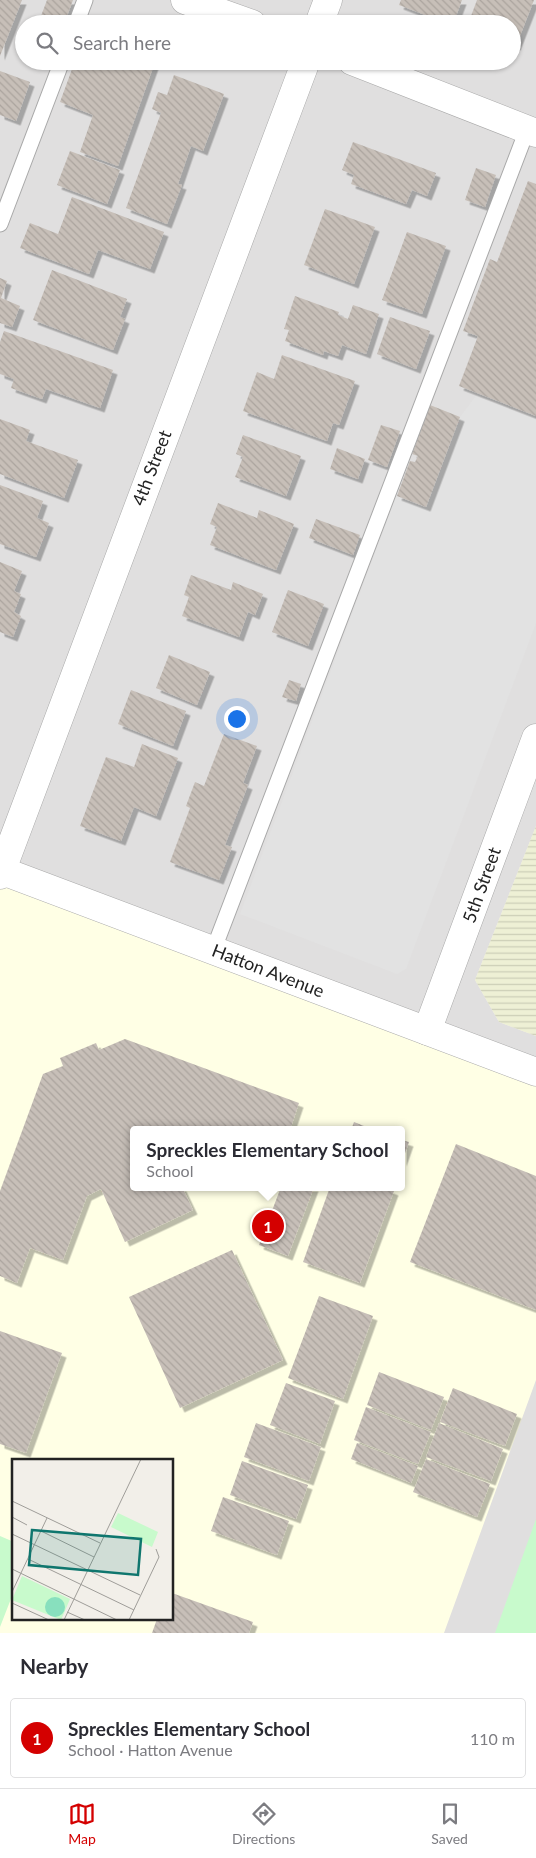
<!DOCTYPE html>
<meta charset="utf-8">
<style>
body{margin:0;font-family:Lato,sans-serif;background:#f7f7f7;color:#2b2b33}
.you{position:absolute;left:236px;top:718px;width:18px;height:18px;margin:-12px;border:4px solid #fff;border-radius:50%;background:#1a73e8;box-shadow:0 0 0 8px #1a73e833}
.badge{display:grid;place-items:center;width:32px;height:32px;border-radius:50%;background:#d40000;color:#fff;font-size:16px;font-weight:700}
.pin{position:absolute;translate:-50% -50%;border:2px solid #fff;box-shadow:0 1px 5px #0006}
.popup{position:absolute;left:130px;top:1126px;width:275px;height:65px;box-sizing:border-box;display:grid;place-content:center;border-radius:5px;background:#fff;filter:drop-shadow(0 1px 4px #0005);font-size:16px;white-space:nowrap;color:#7c7c81}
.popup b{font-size:19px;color:#2b2b33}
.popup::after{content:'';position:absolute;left:50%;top:100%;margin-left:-10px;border:10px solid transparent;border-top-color:#fff}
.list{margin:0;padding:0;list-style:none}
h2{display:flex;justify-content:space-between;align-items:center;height:65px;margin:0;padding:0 20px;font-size:21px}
h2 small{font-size:16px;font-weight:400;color:#7c7c81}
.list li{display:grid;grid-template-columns:32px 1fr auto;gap:15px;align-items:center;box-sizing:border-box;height:80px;margin:0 10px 10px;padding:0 10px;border:1px solid #e1e1e2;border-radius:5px}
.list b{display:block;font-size:19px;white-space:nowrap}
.list p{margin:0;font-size:16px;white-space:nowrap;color:#7c7c81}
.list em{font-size:16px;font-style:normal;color:#7c7c81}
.icon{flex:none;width:28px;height:28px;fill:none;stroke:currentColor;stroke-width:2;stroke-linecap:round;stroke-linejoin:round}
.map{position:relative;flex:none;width:536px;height:1633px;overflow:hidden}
.search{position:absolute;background:#fff;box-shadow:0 1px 4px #0004;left:15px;right:15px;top:15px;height:55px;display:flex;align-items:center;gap:12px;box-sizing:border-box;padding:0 18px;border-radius:28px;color:#7c7c81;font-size:19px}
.sheet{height:155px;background:#fff}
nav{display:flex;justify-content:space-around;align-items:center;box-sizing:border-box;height:70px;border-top:1px solid #e1e1e2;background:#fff;font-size:14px;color:#7c7c81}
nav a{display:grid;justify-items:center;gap:2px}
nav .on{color:#d40000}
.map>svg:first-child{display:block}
.residential{fill:#e0dfdf;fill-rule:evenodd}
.education{fill:#ffffe5;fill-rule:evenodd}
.farmland{fill:url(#farmland-rules)}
.park{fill:#c8facc}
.parking{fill:#e2e2e2}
.building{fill:url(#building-back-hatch);filter:url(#shadow)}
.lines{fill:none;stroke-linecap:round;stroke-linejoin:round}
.service-casing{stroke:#a9a9a9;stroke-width:17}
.minor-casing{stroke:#a9a9a9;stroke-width:29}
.tertiary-casing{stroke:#a9a9a9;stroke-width:29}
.service{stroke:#fff;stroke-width:15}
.minor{stroke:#fff;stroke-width:28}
.tertiary{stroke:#fff;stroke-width:28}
.labels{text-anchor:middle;stroke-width:5;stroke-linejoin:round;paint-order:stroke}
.street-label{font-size:18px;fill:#222;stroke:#fff}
.inset-road{fill:none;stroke:#9f9d99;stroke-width:1}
.view{fill:#0f766e;fill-opacity:0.15;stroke:#0f766e;stroke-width:2.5}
.inset-edge{fill:none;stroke:#222;stroke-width:2.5}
</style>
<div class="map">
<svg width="536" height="1633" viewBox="0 0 536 1633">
<defs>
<pattern id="farmland-rules" width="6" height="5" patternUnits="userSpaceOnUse" patternTransform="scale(1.25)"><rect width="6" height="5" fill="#eef0d5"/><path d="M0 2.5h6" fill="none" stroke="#ccceb7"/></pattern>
<pattern id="building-back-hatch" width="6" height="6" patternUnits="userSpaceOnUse" patternTransform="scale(1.25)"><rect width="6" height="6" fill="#c7bfb8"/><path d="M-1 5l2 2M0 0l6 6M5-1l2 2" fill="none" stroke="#aba49e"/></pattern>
<filter id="shadow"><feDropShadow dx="4.5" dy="4.5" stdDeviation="0" flood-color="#0004"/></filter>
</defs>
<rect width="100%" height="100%" fill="#f2efe9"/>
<path class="residential" d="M0,0H536V826L475,980L499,1022L536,1036V1633H0ZM24,24H512V61H24ZM134,1130H402V1187H134ZM14,1460H172V1619H14Z"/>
<path class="education" d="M0,875L536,1072V1380L444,1633H0ZM134,1130H402V1187H134ZM14,1460H172V1619H14Z"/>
<path class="farmland" d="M536,826V1036L499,1022L475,980Z"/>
<path class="park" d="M536,1519V1633H495Z
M0,1536L14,1542V1591L0,1627Z"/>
<path class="parking" d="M476,396L536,419V623L406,969L397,974L240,914L397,494L426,507L460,417Z"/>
<path class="building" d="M0,0H22L0,56Z
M47,0H73L64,24H38Z
M401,0H462L453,24H449L399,5Z
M477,0H534L516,46L512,45V24H468Z
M75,61L155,62L118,166L80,152L93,115L60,102Z
M0,71L30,82L16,121L0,115Z
M174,75L224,94L203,151L191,146L178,184L182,185L167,224L126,208L161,113L152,109L158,92L167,95Z
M353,142L436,173L427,196L412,190L406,204L351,184L354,175L342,170Z
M70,151L120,170L107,204L57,185Z
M476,168L496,175L485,207L465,200Z
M528,181L536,184V416L459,386L478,336L463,331L490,259L497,262Z
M72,197L164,232L150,269L98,250L89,274L20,248L30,223L58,234Z
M325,209L375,227L354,284L304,265Z
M407,232L446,246L422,314L382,300Z
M52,270L127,299L120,317L125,319L113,350L33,320Z
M0,278L7,281L1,298L20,306L12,327L0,323Z
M295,296L339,312L338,315L348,319L353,305L379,314L366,354L342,345L338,356L324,351L323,355L285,341L289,330L284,329Z
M390,317L430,331L416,369L377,354Z
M4,331L113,370L100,408L46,389L42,399L11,388L14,379L0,374V342Z
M282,355L355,381L339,425L333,423L327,441L243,411L257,372L274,379Z
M430,405L460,417L426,507L397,496L410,461L415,462L418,456L412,454Z
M0,419L30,430L26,441L78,460L64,498L0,474Z
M381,425L400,431L387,467L368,460Z
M243,435L301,456L286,496L235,477L243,457L236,454Z
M337,448L365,459L358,479L330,469Z
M0,485L43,501L37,518L49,523L36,557L0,544Z
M218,503L257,518L259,510L294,524L276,570L210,545L217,527L210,524Z
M316,519L360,535L353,555L309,538Z
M0,562L22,571L14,591L21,594L14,612L21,616L13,637L0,632Z
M191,575L231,590L233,582L263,594L255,615L248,612L239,637L182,616L189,597L184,595Z
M288,590L324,604L308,646L272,632Z
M169,655L210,672L197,705L156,688Z
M289,680L301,684L296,701L282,697Z
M131,690L186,711L173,746L118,724Z
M224,734L257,746L243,783L248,785L225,845L232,847L219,880L170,862L190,808L186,806L195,782L204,786Z
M142,744L178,758L156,816L134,807L121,841L80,826L106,757L134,767Z
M125,1039L299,1103L290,1130H134V1187H182L193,1210L125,1242L101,1189L87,1196L63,1260L30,1248L17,1283L0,1276V1191L43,1074L63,1066L60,1058L96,1043L99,1050Z
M354,1122L374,1130H351Z
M402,1140L409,1142L402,1162Z
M456,1144L536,1176V1310L410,1262Z
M281,1187H314L288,1256L259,1245Z
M330,1187H384L394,1191L360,1283L303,1262Z
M232,1250L283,1360L180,1408L129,1297Z
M319,1296L373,1316L343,1399L288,1378Z
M0,1331L62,1353L26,1453L0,1444Z
M379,1372L444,1397L431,1430L367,1405Z
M286,1383L335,1401L320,1444L270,1425Z
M453,1388L517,1414L505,1446L440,1422Z
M366,1407L431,1432L418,1464L354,1440Z
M256,1423L321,1447L309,1481L244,1457Z
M439,1423L503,1449L491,1481L426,1457Z
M357,1443L418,1466L411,1483L351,1459Z
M426,1459L490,1484L477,1517L413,1492Z
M242,1461L308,1485L296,1519L230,1495Z
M223,1497L289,1521L277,1555L211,1531Z
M172,1593L253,1622L249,1633H152L157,1619H172Z"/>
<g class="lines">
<g class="service-casing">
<path id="service" d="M76,24L85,0
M0,224L62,61
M213,951L527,130"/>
</g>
<g class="minor-casing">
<path id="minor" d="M185,0L252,24
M319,24L328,0
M352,61L536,133
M0,875L306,61
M427,1031L536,738"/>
</g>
<g class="tertiary-casing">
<path id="tertiary" d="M0,870L536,1072"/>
</g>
<use href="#service" class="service"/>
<use href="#minor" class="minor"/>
<use href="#tertiary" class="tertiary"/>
</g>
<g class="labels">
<g class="street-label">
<text transform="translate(152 468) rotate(-69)" y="6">4th Street</text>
<text transform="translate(482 885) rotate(-70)" y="6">5th Street</text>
<text transform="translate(268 971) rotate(21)" y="6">Hatton Avenue</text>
</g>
</g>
<g transform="translate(12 1459)">
<rect width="161" height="161" fill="#f2efe9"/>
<path d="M106,54L146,73L140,88L99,68ZM10,117L58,140L49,161L0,141Z" fill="#c8facc"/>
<path d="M33 148a10 10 0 1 1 20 0a10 10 0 1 1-20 0Z" fill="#88e0be"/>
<path class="inset-road" d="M0,42L88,84M0,58L15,66M29,72L82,98M0,75L128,136M16,100L122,151M0,110L105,161M0,133L35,59M0,144L37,161M55,153L73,161M52,161L129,0M117,161L147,98L144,90"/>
<path class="view" d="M20,71L129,80L126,116L17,106Z"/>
<rect width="161" height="161" class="inset-edge"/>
</g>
</svg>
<div class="you"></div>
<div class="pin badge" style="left:268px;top:1226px">1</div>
<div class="popup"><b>Spreckles Elementary School</b>School</div>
<div class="search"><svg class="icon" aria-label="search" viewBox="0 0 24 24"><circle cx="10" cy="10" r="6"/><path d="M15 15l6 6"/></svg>Search here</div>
</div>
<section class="sheet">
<h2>Nearby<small></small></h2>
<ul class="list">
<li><span class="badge">1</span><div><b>Spreckles Elementary School</b><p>School · Hatton Avenue</p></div><em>110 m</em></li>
</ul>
</section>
<nav>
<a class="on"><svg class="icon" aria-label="map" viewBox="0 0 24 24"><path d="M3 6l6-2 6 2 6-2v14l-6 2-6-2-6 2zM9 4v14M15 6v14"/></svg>Map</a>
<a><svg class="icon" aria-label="directions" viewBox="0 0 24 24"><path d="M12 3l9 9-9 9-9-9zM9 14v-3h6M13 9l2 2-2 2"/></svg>Directions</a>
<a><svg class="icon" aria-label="saved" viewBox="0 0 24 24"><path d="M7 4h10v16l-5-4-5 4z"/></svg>Saved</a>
</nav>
